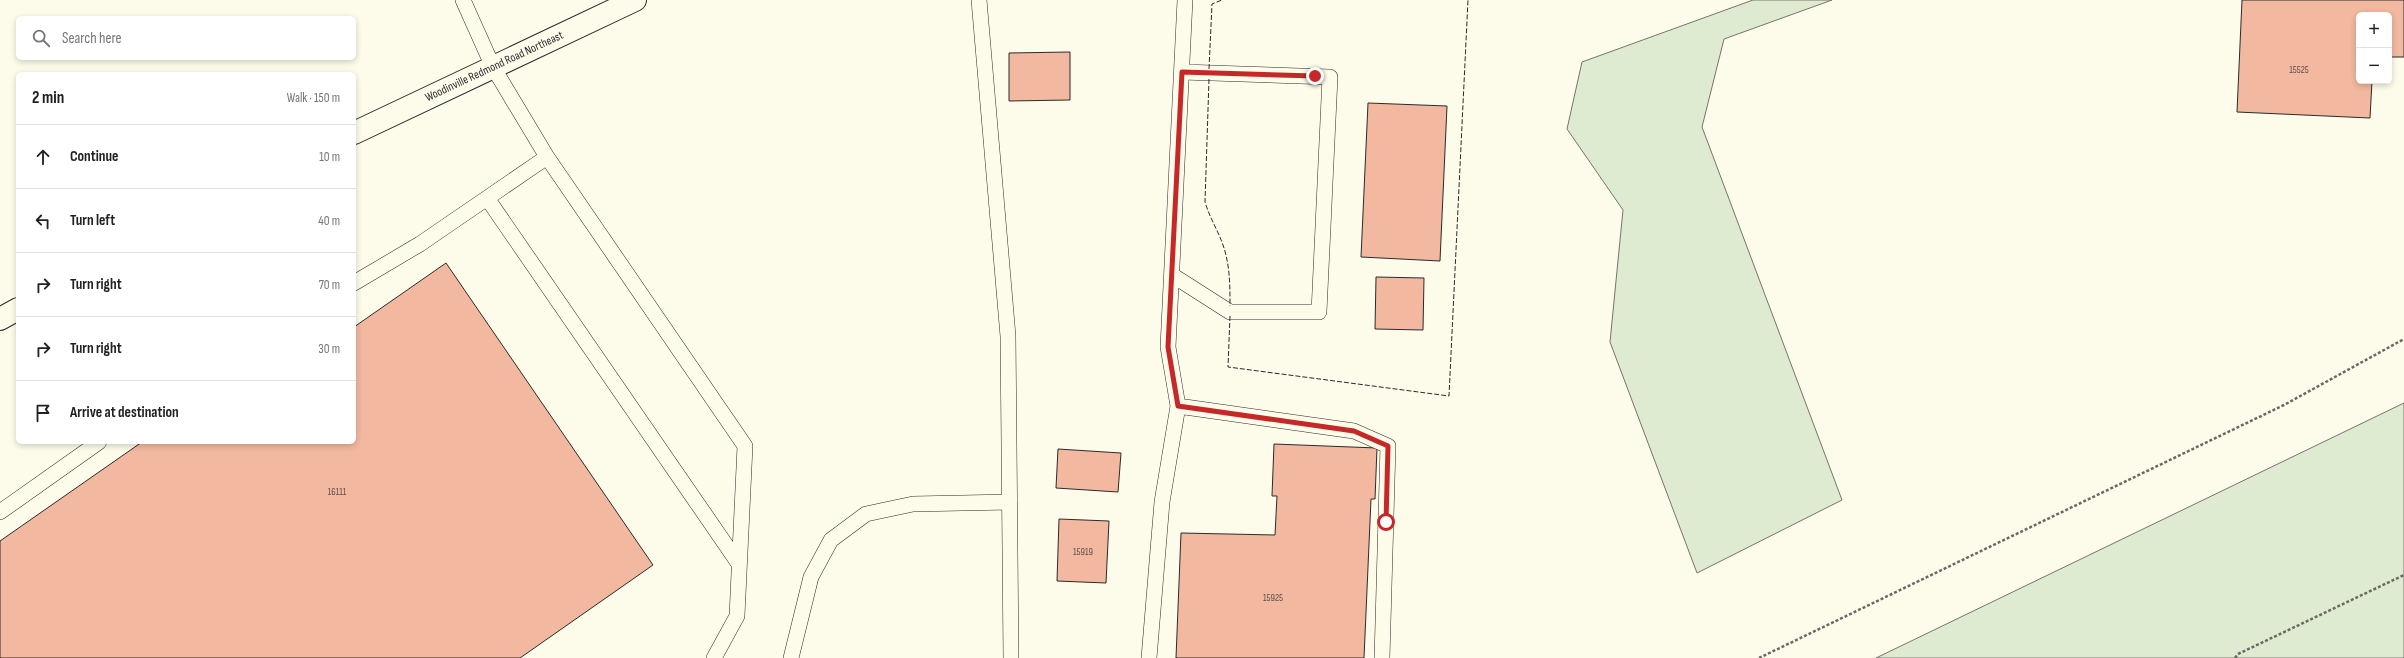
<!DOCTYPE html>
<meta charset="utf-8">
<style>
body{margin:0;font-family:"Sofia Sans Condensed",sans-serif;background:#f6f6f6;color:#202124}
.controls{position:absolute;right:12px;top:12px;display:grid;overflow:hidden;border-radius:6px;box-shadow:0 2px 6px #0003}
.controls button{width:36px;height:36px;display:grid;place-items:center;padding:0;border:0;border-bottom:1px solid #e0e0e0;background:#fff;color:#202124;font:20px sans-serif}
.stop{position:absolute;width:12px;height:12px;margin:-9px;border:3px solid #c62828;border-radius:50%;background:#fff}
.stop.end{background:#c62828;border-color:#fff;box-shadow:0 1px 4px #0008}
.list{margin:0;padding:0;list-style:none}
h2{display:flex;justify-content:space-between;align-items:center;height:52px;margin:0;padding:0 16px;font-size:17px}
h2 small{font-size:13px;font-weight:400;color:#757577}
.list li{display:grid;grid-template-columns:26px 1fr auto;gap:12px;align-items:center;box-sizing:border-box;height:64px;padding:0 16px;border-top:1px solid #e0e0e0}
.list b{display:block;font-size:15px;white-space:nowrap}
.list em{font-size:13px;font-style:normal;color:#757577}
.icon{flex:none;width:22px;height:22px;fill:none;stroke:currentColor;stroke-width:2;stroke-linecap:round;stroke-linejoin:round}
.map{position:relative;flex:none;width:2404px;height:658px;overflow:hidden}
.search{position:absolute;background:#fff;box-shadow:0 2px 6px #0003;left:16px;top:16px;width:340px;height:44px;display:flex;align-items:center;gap:10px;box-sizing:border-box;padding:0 14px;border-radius:6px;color:#757577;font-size:15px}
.panel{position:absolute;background:#fff;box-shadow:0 2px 6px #0003;left:16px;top:72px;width:340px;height:372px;border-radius:6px}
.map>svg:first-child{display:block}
.green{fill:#deebd1;stroke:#74746e}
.building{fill:#f2b8a0;stroke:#2b2b2b}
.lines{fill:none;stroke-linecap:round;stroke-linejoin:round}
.service-casing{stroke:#2b2b2b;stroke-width:16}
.primary-casing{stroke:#2b2b2b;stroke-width:24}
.path{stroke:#6a6964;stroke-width:2.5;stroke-dasharray:3 2;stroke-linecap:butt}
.service{stroke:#fdfbea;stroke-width:15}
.primary{stroke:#fdfbea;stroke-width:22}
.fence{stroke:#2b2b2b;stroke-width:1;stroke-dasharray:5 2;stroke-linecap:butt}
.route{stroke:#c62828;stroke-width:5}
.labels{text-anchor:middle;stroke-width:3;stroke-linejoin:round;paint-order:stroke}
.number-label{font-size:10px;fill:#5d4e48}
.street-label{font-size:12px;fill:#2b2b2b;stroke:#fdfbea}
</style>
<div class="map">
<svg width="2404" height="658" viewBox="0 0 2404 658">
<rect width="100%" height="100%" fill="#fdfbea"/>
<path class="green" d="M1753,0H1832L1724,39L1702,127L1842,500L1697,573L1610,342L1623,210L1567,129L1582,62Z
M2404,403V658H1876Z"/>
<path class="building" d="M2242,0H2404V57H2389V15H2359V81H2372L2370,118L2237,112Z
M1070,52V100L1009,101V53Z
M1368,103L1447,106L1440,261L1361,257Z
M446,263L653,565L520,658H0V541L142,442H354V327Z
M1376,277L1424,278L1423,330L1375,329Z
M1274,444L1377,448L1375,499H1371L1364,658H1176L1181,533L1275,535L1277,496H1272Z
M1058,449L1121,453L1118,492L1056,488Z
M1059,519L1109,521L1106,583L1057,581Z"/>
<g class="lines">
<g class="service-casing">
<path id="service" d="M463,0L493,67L547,157L745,446L737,616L714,658
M979,0L1008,336L1011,658
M487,198L739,564
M1172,275L1230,312H1319L1330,77L1182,72
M354,283L420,244L547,157
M1178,406L1354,431L1388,446L1382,658
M0,512L99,442
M791,658L811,577L831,540L866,514L913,504L1010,502
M1149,658L1162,502L1178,406L1168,347L1185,0"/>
</g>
<g class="primary-casing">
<path id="primary" d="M354,133L635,0
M0,319L18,309"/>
</g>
<path class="path" d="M1759,658L2284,405L2404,339
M2235,658L2238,654L2404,575"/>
<use href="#service" class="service"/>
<use href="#primary" class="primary"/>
<path class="fence" d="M1209,69L1212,4L1222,0
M1209,79L1205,202C1210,219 1219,232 1224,248C1230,267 1230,286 1230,306
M1230,316L1228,367L1449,396L1468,0"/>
</g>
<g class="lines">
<path class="route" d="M1315,76L1182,72L1168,347L1178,406L1354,431L1388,446L1386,522"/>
</g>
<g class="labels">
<g class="number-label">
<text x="2299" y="73">15525</text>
<text x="337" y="495">16111</text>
<text x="1083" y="555">15919</text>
<text x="1273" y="601">15925</text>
</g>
<g class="street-label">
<text transform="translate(494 66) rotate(-25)" y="4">Woodinville Redmond Road Northeast</text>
</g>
</g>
</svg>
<div class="controls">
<button>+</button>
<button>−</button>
</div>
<div class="stop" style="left:1386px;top:522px"></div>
<div class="stop end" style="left:1315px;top:76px"></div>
<div class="search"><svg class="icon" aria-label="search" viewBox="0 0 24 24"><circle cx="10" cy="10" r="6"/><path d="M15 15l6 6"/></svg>Search here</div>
<section class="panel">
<h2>2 min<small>Walk · 150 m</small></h2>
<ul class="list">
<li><svg class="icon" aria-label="ahead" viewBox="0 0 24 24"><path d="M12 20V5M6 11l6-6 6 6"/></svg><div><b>Continue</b></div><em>10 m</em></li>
<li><svg class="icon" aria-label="left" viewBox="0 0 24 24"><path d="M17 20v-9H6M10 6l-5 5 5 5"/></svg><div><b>Turn left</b></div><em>40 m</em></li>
<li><svg class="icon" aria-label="right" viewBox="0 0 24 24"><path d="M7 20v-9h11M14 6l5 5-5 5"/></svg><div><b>Turn right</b></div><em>70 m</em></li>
<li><svg class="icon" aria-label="right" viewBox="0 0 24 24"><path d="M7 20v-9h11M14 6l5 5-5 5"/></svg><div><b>Turn right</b></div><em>30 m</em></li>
<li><svg class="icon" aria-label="arrive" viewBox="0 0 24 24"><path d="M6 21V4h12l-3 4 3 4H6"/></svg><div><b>Arrive at destination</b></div></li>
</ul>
</section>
</div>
